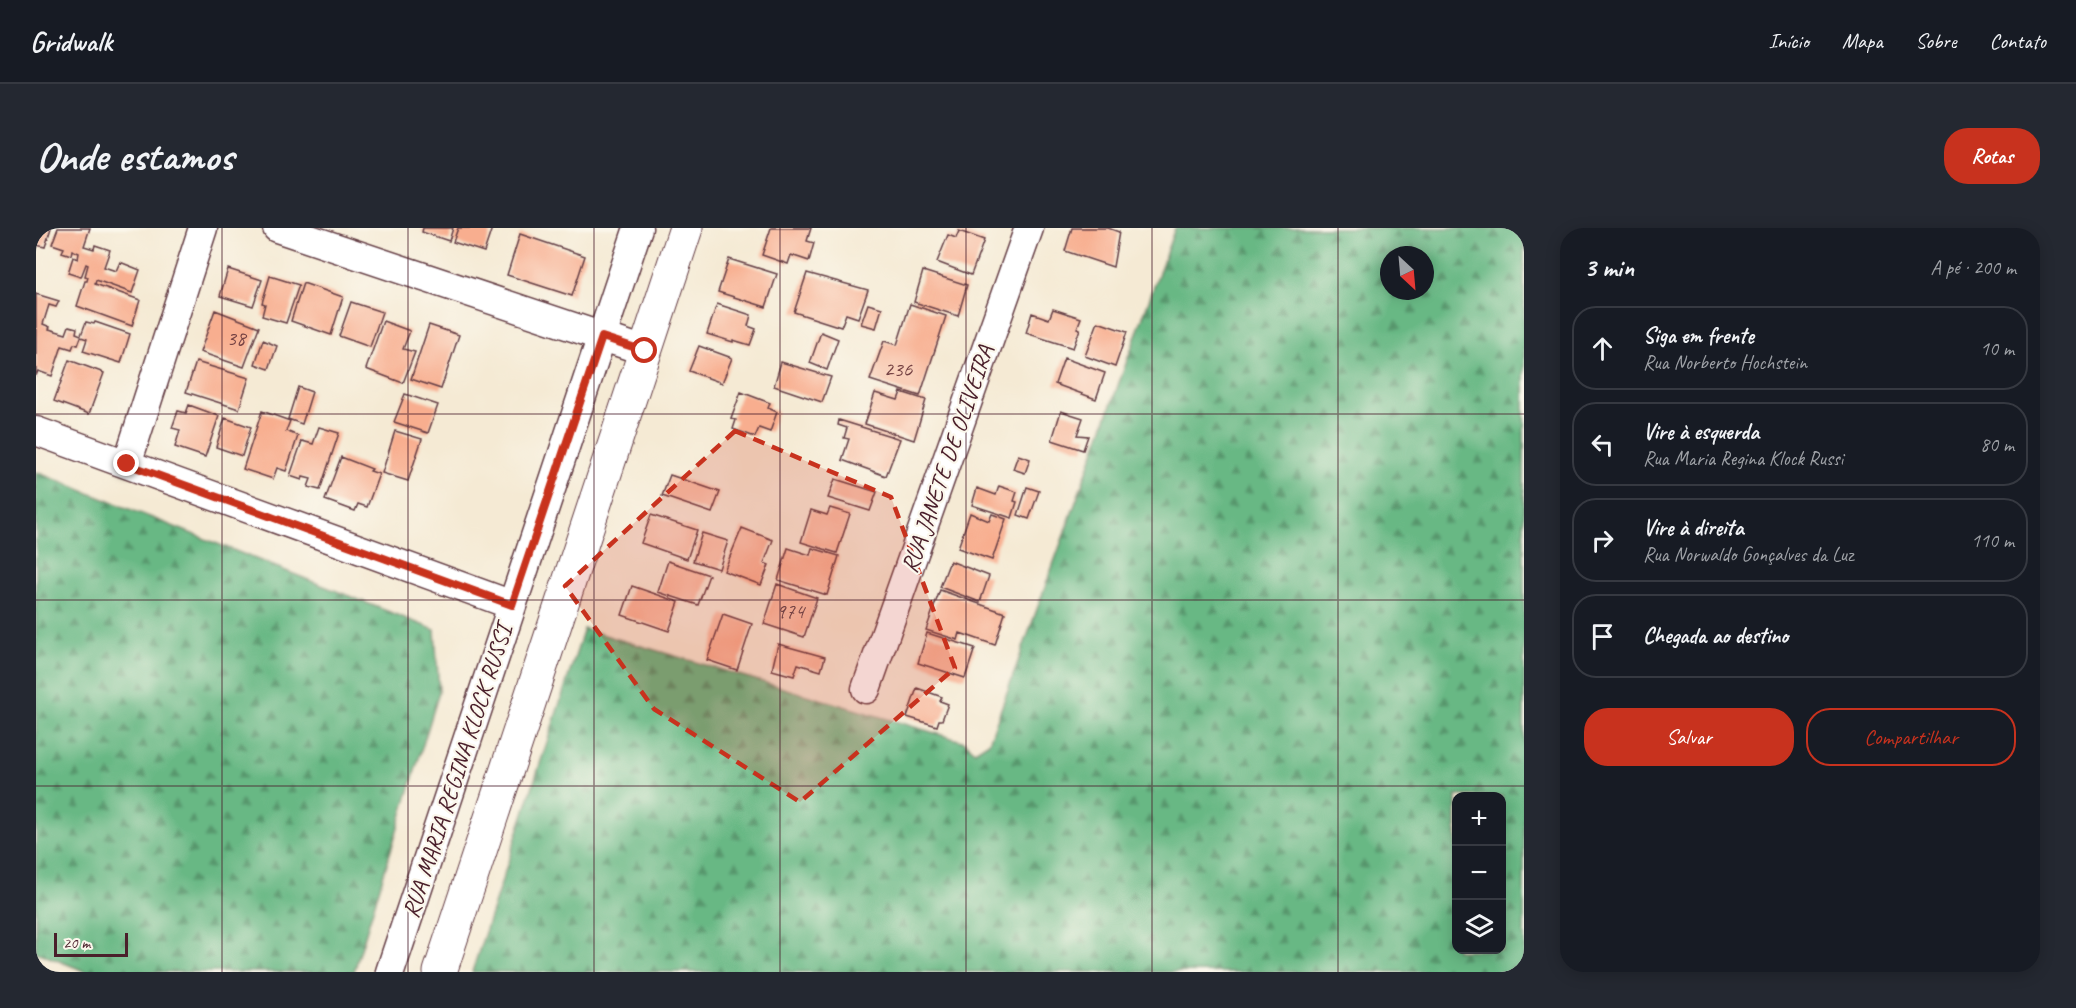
<!DOCTYPE html>
<html lang="pt">
<meta charset="utf-8">
<style>
body{margin:0;font-family:Caveat,sans-serif;background:#242831;color:#f1f3f6}
.controls{position:absolute;right:18px;bottom:18px;display:grid;overflow:hidden;border-radius:12px;box-shadow:0 3px 15px #0003}
.controls button{width:54px;height:54px;display:grid;place-items:center;padding:0;border:0;border-bottom:2px solid #363941;background:#171b24;color:#f1f3f6;font:30px sans-serif}
.compass{position:absolute;left:1344px;top:18px;width:54px;height:54px;border-radius:50%;background:#171b24;box-shadow:0 3px 15px #0003;rotate:154deg}
.scale{position:absolute;left:18px;bottom:15px;width:74px;box-sizing:border-box;padding-left:6px;border:3px solid #4a1f2b;border-top:0;font-size:16px;line-height:21px;white-space:nowrap;color:#4a1f2b;-webkit-text-stroke:4px #fbf7ec;paint-order:stroke}
.stop{position:absolute;width:18px;height:18px;margin:-14px;border:4px solid #c8321e;border-radius:50%;background:#fff}
.stop.end{background:#c8321e;border-color:#fff;box-shadow:0 2px 6px #0008}
.list{margin:0;padding:0;list-style:none}
h2{display:flex;justify-content:space-between;align-items:center;height:78px;margin:0;padding:0 24px;font-size:26px}
h2 small{font-size:20px;font-weight:400;color:#9ea1a6}
.list li{display:grid;grid-template-columns:39px 1fr auto;gap:18px;align-items:center;box-sizing:border-box;height:84px;margin:0 12px 12px;padding:0 12px;border:2px solid #363941;border-radius:24px}
.list b{display:block;font-size:22px;white-space:nowrap}
.list p{margin:0;font-size:20px;white-space:nowrap;color:#9ea1a6}
.list em{font-size:20px;font-style:normal;color:#9ea1a6}
.actions{display:flex;gap:12px;padding:18px 24px}
.actions a{flex:1;padding:14px 0;border:2px solid #c8321e;border-radius:24px;text-align:center;font-size:21px;color:#c8321e}
.actions .main{background:#c8321e;color:#fff}
.icon{flex:none;width:33px;height:33px;fill:none;stroke:currentColor;stroke-width:2;stroke-linecap:round;stroke-linejoin:round}
.map{position:relative;flex:none;width:1488px;height:744px;overflow:hidden;border-radius:24px}
header{display:flex;align-items:center;gap:36px;box-sizing:border-box;height:84px;padding:0 30px;background:#171b24;border-bottom:2px solid #363941}
header strong{font-size:28px}
nav{display:flex;gap:33px;margin-inline-start:auto;font-size:21px}
.intro{display:flex;align-items:center;justify-content:space-between;box-sizing:border-box;height:144px;padding:0 36px}
h1{margin:0;font-size:42px}
.button{padding:15px 27px;border-radius:24px;background:#c8321e;color:#fff;font-size:21px;font-weight:700}
main{display:flex;gap:36px;padding:0 36px}
aside{flex:1;background:#171b24;border-radius:24px;box-shadow:0 3px 15px #0003}
.map>svg:first-child{display:block}
.forest{fill:url(#forest-firs);stroke:#586c58;stroke-width:1.5;fill-rule:evenodd}
.building{fill:#f8ae8f}
.lines{fill:none;stroke-linecap:round;stroke-linejoin:round}
.minor-casing{stroke:#643d44;stroke-width:31}
.tertiary-casing{stroke:#643d44;stroke-width:35}
.minor{stroke:#fff;stroke-width:28}
.tertiary{stroke:#fff;stroke-width:33}
.route{stroke:#c8321e;stroke-width:8}
.marked{fill:#c8321e;fill-opacity:0.2;stroke:#c8321e;stroke-width:4.5;stroke-dasharray:12 8;stroke-linejoin:round}
.grid{fill:none;stroke:#4a1f2b;stroke-width:1.5;stroke-opacity:0.55}
.labels{text-anchor:middle;stroke-width:4.5;stroke-linejoin:round;paint-order:stroke}
.number-label{font-size:21px;fill:#764344}
.street-label{font-size:24px;fill:#4a1f2b;stroke:#fbf7ec}
</style>
<header>
<strong>Gridwalk</strong>
<nav><a>Início</a><a>Mapa</a><a>Sobre</a><a>Contato</a></nav>
</header>
<div class="intro"><h1>Onde estamos</h1><a class="button">Rotas</a></div>
<main>
<div class="map">
<svg width="1488" height="744" viewBox="0 0 1488 744">
<defs>
<pattern id="forest-firs" width="22" height="20" patternUnits="userSpaceOnUse" patternTransform="scale(1.5)"><rect width="22" height="20" fill="#67b884"/><path d="M5 1l3.5 6h-7zM16 11l3.5 6h-7z" fill="#57956c"/></pattern>
</defs>
<rect width="100%" height="100%" fill="#fbf7ec"/>
<filter id="ink" filterUnits="userSpaceOnUse"><feTurbulence type="fractalNoise" baseFrequency=".0167" numOctaves="2"/><feDisplacementMap in="SourceGraphic" scale="12" xChannelSelector="R" yChannelSelector="G"/><feConvolveMatrix kernelMatrix="1 2 1 2 8 2 1 2 1" color-interpolation-filters="sRGB"/></filter>
<filter id="wash" filterUnits="userSpaceOnUse"><feTurbulence type="fractalNoise" baseFrequency=".008" numOctaves="4" result="noise"/><feDisplacementMap in="SourceGraphic" scale="24" xChannelSelector="R" yChannelSelector="G"/><feGaussianBlur stdDeviation="1.35" result="paint"/><feColorMatrix in="noise" values="0 0 0 0 0 0 0 0 0 0 0 0 0 0 0 0 0 1.4 0 .05"/><feComposite in="paint" operator="in"/></filter>
<g filter="url(#wash)">
<rect width="100%" height="100%" fill="#f5ead4"/>
<path class="forest" d="M1139,0H1488V744H436L548,401L929,514L939,523L953,514ZM1353,27H1389V63H1353ZM1420,568H1466V722H1420Z
M0,244L399,402L403,464L318,744H51L0,724Z"/>
<g id="blocks">
<path class="building" d="M0,0H15L9,19L0,17Z
M22,0H54L48,18L58,21L59,17L74,22L68,39L80,43L84,34L104,42L96,65L60,52L59,56L104,72L96,98L41,78L49,53H51L52,49L49,48L52,37L50,36L45,49L32,45L37,29L42,31L43,25L36,22L35,27L26,24L28,20L16,16Z
M387,0H417L413,13L386,4Z
M422,0H456L448,24L417,14Z
M735,0H775L771,13L778,15L773,33L755,27L752,36L726,27Z
M1036,0H1072L1083,4L1077,39L1029,23Z
M923,3L948,12L935,47L901,34L912,7L920,10Z
M484,6L549,28L536,68L471,47Z
M693,31L741,46L730,79L682,64Z
M192,41L226,52L217,78L184,68Z
M887,43L931,57L922,88L878,74Z
M771,45L832,62L822,90L810,86L805,99L758,84Z
M234,48L263,57L250,95L226,88L229,76L226,75Z
M267,55L307,69L295,107L255,93Z
M0,66L23,73L20,79L13,77L7,96L14,99L13,101L30,106L33,98L41,100L40,105L45,107L50,94L58,96L59,94L94,106L85,135L47,123L51,111L45,109L42,117L38,116L36,121L26,118L16,148L2,143L0,148Z
M315,74L346,84L334,119L303,108Z
M681,76L715,87L712,98L720,101L714,117L697,112V114L671,106Z
M832,76L846,80L840,100L825,96Z
M874,76L910,88L884,168L834,152L848,113L861,117Z
M1017,81L1045,90L1041,100L1044,101L1037,120L990,105L996,85L1013,91Z
M179,82L223,99L208,139L164,124Z
M347,93L374,103L367,121L379,124L367,155L330,141Z
M1062,94L1091,104L1079,139L1049,128Z
M393,97L423,107L405,161L375,151Z
M785,104L802,111L791,142L774,135Z
M227,112L241,118L233,141L219,136Z
M663,118L696,130L686,155L653,143Z
M1028,130L1069,145L1060,171L1019,156Z
M33,132L68,145L53,186L18,173Z
M160,134L213,150L203,181L150,164Z
M745,134L795,149L786,174L738,158Z
M262,159L276,164L266,196L252,191Z
M705,164L734,175L732,180L741,184L734,204L723,200L719,209L697,201L700,192L695,191Z
M865,164L890,172L878,212L829,196L839,165L862,172Z
M369,166L402,177L392,205L358,194Z
M153,177L183,188L169,229L139,219L144,202L136,200L142,183L150,185Z
M226,183L254,193L250,203L262,208L250,243L241,240L237,251L207,241Z
M1025,183L1047,190L1041,207L1052,208L1047,222L1016,212Z
M189,190L215,199L206,228L180,219Z
M803,192L864,211L850,248L806,232L813,211L808,210L811,200L802,197Z
M283,199L303,205L284,262L272,259L275,251L267,249L266,252L254,248L266,213L277,216Z
M359,203L386,211L372,253L346,245Z
M982,227L994,231L989,245L977,241Z
M305,229L336,241L334,243L343,246L331,279L322,276L319,283L289,272Z
M634,247L684,264L676,285L626,268Z
M799,251L841,264L834,283L792,270Z
M963,258L981,264L978,273L981,274L976,290L936,277L941,260L960,267Z
M991,259L1003,263L993,291L982,287Z
M794,280L814,286L801,325L765,314L775,282L791,287Z
M934,285L953,293L956,286L970,291L956,332L922,320Z
M615,287L661,302L651,331L605,315Z
M706,300L737,312L728,335L733,337L725,357L688,343Z
M666,305L692,313L683,341L657,333Z
M752,320L774,327L776,320L803,328L791,367L742,352Z
M632,333L673,347L662,377L622,364Z
M914,333L953,348L944,374L904,359Z
M741,356L781,370L768,409L728,396Z
M596,358L643,374L633,403L586,387Z
M904,362L969,385L959,417L924,405L922,412L890,402Z
M687,386L716,396L701,442L671,432Z
M891,405L939,420L929,450L882,435Z
M742,416L789,429L785,443L762,436L758,448L736,442Z
M881,460L906,469L904,473L912,476L906,492H903L901,498L871,489Z"/>
</g>
</g>
<g filter="url(#ink)">
<use href="#blocks" fill-opacity="0" stroke="#643d44" stroke-width="1.5"/>
<g class="lines">
<g class="minor-casing">
<path id="minor" d="M241,0L609,123
M0,203L476,377
M91,236L167,0
M830,461L993,0
M354,744L602,0"/>
</g>
<g class="tertiary-casing">
<path id="tertiary" d="M404,744L650,0"/>
</g>
<use href="#minor" class="minor"/>
<use href="#tertiary" class="tertiary"/>
</g>
</g>
<g class="lines" filter="url(#ink)">
<path class="route" d="M91,236L476,377L566,109L609,123"/>
</g>
<path class="marked" d="M699,203L855,269L919,440L764,574L618,481L529,358Z"/>
<path class="grid" d="M186,0V744M372,0V744M558,0V744M744,0V744M930,0V744M1116,0V744M1302,0V744M0,186H1488M0,372H1488M0,558H1488"/>
<g class="labels">
<g class="number-label">
<text x="200" y="117">38</text>
<text x="862" y="148">236</text>
<text x="754" y="390">974</text>
</g>
<g class="street-label">
<text transform="translate(911 231) rotate(-71)" y="8">RUA JANETE DE OLIVEIRA</text>
<text transform="translate(421 543) rotate(-72)" y="8">RUA MARIA REGINA KLOCK RUSSI</text>
</g>
</g>
</svg>
<div class="controls">
<button>+</button>
<button>−</button>
<button><svg class="icon" aria-label="layers" viewBox="0 0 24 24"><path d="M12 4l9 5-9 5-9-5zM3 14l9 5 9-5"/></svg></button>
</div>
<svg class="compass" viewBox="-18 -18 36 36"><path d="M0-13l5 13h-10z" fill="#e53935"/><path d="M0 13l5-13h-10z" fill="#9ea1a6"/></svg>
<div class="scale">20 m</div>
<div class="stop" style="left:609px;top:123px"></div>
<div class="stop end" style="left:91px;top:236px"></div>
</div>
<aside>
<h2>3 min<small>A pé · 200 m</small></h2>
<ul class="list">
<li><svg class="icon" aria-label="ahead" viewBox="0 0 24 24"><path d="M12 20V5M6 11l6-6 6 6"/></svg><div><b>Siga em frente</b><p>Rua Norberto Hochstein</p></div><em>10 m</em></li>
<li><svg class="icon" aria-label="left" viewBox="0 0 24 24"><path d="M17 20v-9H6M10 6l-5 5 5 5"/></svg><div><b>Vire à esquerda</b><p>Rua Maria Regina Klock Russi</p></div><em>80 m</em></li>
<li><svg class="icon" aria-label="right" viewBox="0 0 24 24"><path d="M7 20v-9h11M14 6l5 5-5 5"/></svg><div><b>Vire à direita</b><p>Rua Norwaldo Gonçalves da Luz</p></div><em>110 m</em></li>
<li><svg class="icon" aria-label="arrive" viewBox="0 0 24 24"><path d="M6 21V4h12l-3 4 3 4H6"/></svg><div><b>Chegada ao destino</b></div></li>
</ul>
<div class="actions"><a class="main">Salvar</a><a>Compartilhar</a></div>
</aside>
</main>
